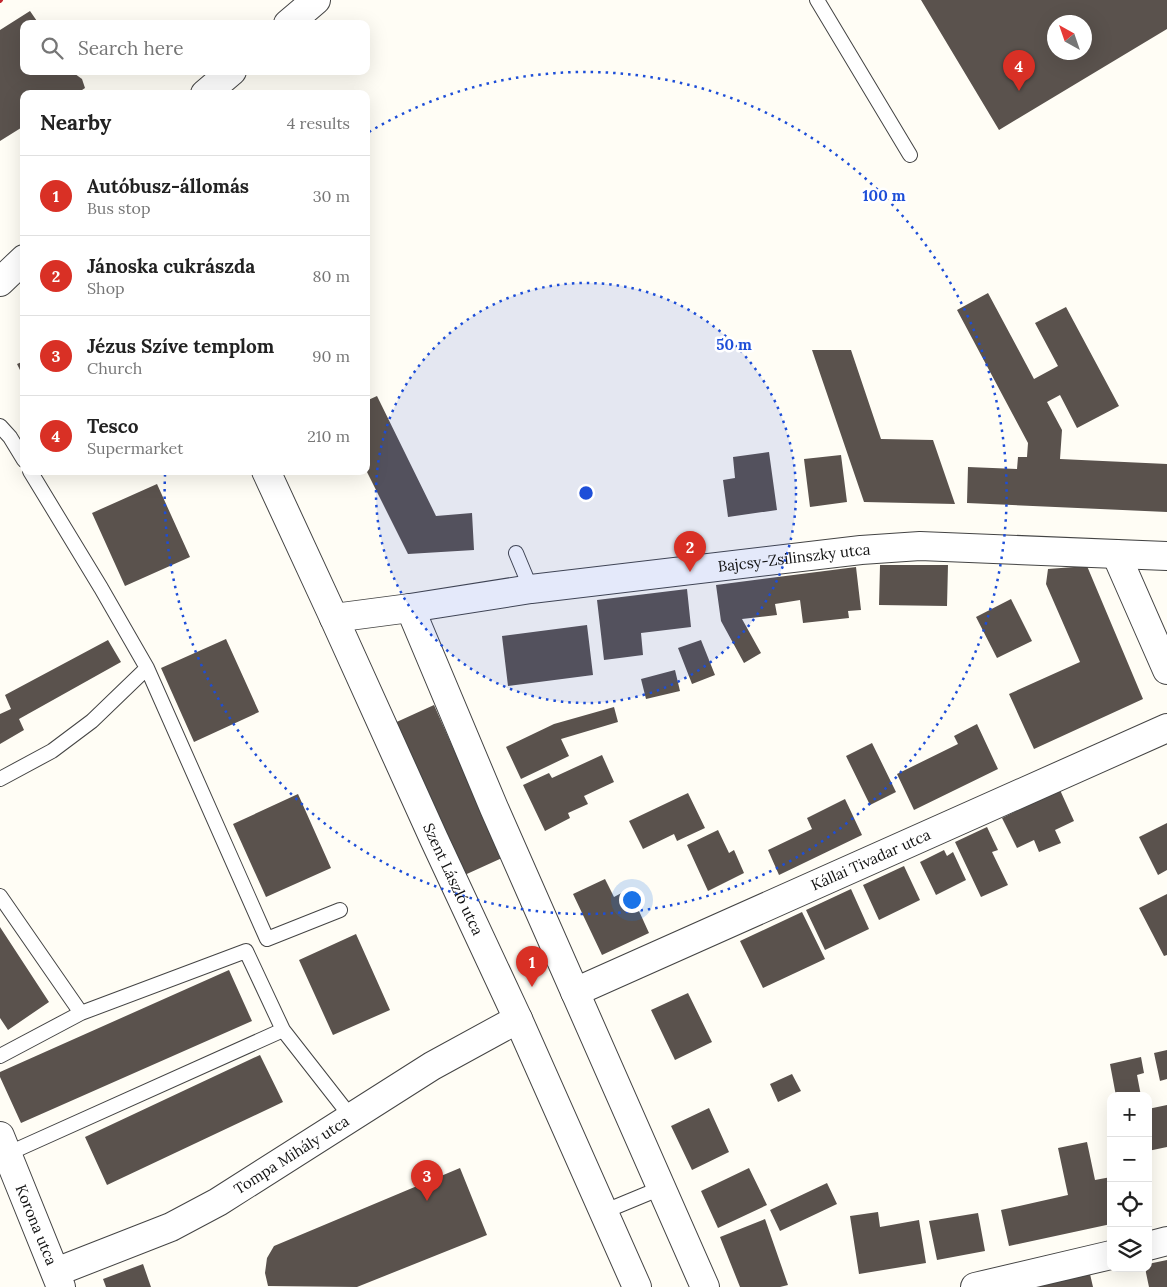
<!DOCTYPE html>
<meta charset="utf-8">
<style>
body{margin:0;font-family:Lora,serif;background:#f2f2f2;color:#222}
.controls{position:absolute;right:15px;bottom:15px;display:grid;overflow:hidden;border-radius:10px;box-shadow:0 5px 20px #0002}
.controls button{width:45px;height:45px;display:grid;place-items:center;padding:0;border:0;border-bottom:1px solid #e0e0e0;background:#fff;color:#222;font:25px sans-serif}
.compass{position:absolute;left:1047px;top:15px;width:45px;height:45px;border-radius:50%;background:#fff;box-shadow:0 5px 20px #0002;rotate:320deg}
.you{position:absolute;left:631px;top:899px;width:18px;height:18px;margin:-12px;border:4px solid #fff;border-radius:50%;background:#1a73e8;box-shadow:0 0 0 8px #1a73e833}
.badge{display:grid;place-items:center;width:32px;height:32px;border-radius:50%;background:#d93025;color:#fff;font-size:16px;font-weight:700}
.pin{position:absolute;translate:-50% -41px;filter:drop-shadow(0 1px 2px #0008)}
.pin::after{content:'';position:absolute;top:26px;width:18px;height:15px;background:inherit;clip-path:polygon(0 0,100% 0,50% 100%)}
.list{margin:0;padding:0;list-style:none}
h2{display:flex;justify-content:space-between;align-items:center;height:65px;margin:0;padding:0 20px;font-size:21px}
h2 small{font-size:16px;font-weight:400;color:#767676}
.list li{display:grid;grid-template-columns:32px 1fr auto;gap:15px;align-items:center;box-sizing:border-box;height:80px;padding:0 20px;border-top:1px solid #e0e0e0}
.list b{display:block;font-size:19px;white-space:nowrap}
.list p{margin:0;font-size:16px;white-space:nowrap;color:#767676}
.list em{font-size:16px;font-style:normal;color:#767676}
.icon{flex:none;width:28px;height:28px;fill:none;stroke:currentColor;stroke-width:2;stroke-linecap:round;stroke-linejoin:round}
.map{position:relative;flex:none;width:1167px;height:1287px;overflow:hidden}
.search{position:absolute;background:#fff;box-shadow:0 5px 20px #0002;left:20px;top:20px;width:350px;height:55px;display:flex;align-items:center;gap:12px;box-sizing:border-box;padding:0 18px;border-radius:10px;color:#767676;font-size:19px}
.panel{position:absolute;background:#fff;box-shadow:0 5px 20px #0002;left:20px;top:90px;width:350px;height:385px;border-radius:10px}
.map>svg:first-child{display:block}
.building{fill:#5a524d;fill-rule:evenodd}
.lines{fill:none;stroke-linecap:round;stroke-linejoin:round}
.lane-casing{stroke:#444;stroke-width:16}
.street-casing{stroke:#444;stroke-width:30}
.lane{stroke:#fff;stroke-width:14}
.street{stroke:#fff;stroke-width:28}
.rail{stroke:#c4262e;stroke-width:4}
.ring{fill:none;stroke:#1d4ed8;stroke-width:2.5;stroke-dasharray:2.5 5}
.labels{text-anchor:middle;stroke-width:5;stroke-linejoin:round;paint-order:stroke}
.street-label{font-size:15px;fill:#111;stroke:#fff}
.centre{fill:#1d4ed8;stroke:#fff;stroke-width:2.5}
.ring-label{font-size:15px;text-anchor:middle;font-weight:bold;fill:#1d4ed8;stroke:#fff;stroke-width:5;stroke-linejoin:round;paint-order:stroke}
</style>
<div class="map">
<svg width="1167" height="1287" viewBox="0 0 1167 1287">
<rect width="100%" height="100%" fill="#fffdf5"/>
<path class="building" d="M921,0H1167V29L999,130ZM1054,22H1084V52H1054Z
M30,11L39,24H24V71H71L82,79L85,88L76,94H24V126L0,141V30Z
M988,293L1034,379L1058,366L1035,323L1066,307L1119,406L1077,428L1060,395L1047,402L1062,430L1060,459L1167,464V512L967,503L968,467L1017,469L1018,457H1027L1028,443L957,310Z
M812,350H851L881,439L933,440L955,504L864,502Z
M24,361V378L17,364Z
M377,396L436,516L472,513L474,550L408,554L366,470V401Z
M769,452L777,510L728,517L723,480L735,478L733,457Z
M841,455L847,502L810,507L804,459Z
M157,484L190,557L125,586L92,513Z
M880,565H948L947,606L879,605Z
M1087,566L1143,699L1034,749L1009,694L1080,662L1046,584L1048,569Z
M856,567L861,610L848,611L849,618L803,623L800,600L775,604L777,615L742,619L761,653L744,663L721,621L716,585Z
M687,589L691,627L641,633L643,655L604,660L597,600Z
M1011,599L1032,641L997,658L976,617Z
M587,625L593,675L508,686L502,636Z
M226,639L259,712L194,742L161,668Z
M108,640L121,662L19,719L24,730L0,744V714L11,709L5,695Z
M701,640L715,675L692,684L678,648Z
M675,670L680,691L646,699L641,679Z
M434,705L502,858L458,878L390,725Z
M614,707L618,722L561,739L569,756L521,779L506,747L554,724Z
M977,724L998,769L914,810L897,774L958,744L954,736Z
M872,743L896,792L870,805L846,756Z
M602,755L614,782L584,796L588,804L568,813L570,818L545,831L523,785L549,773L552,778Z
M1060,790L1074,821L1055,830L1061,843L1039,852L1034,840L1017,848L1002,818Z
M688,793L705,828L677,841L674,834L643,849L629,821Z
M298,794L331,868L266,897L233,824Z
M845,799L862,835L779,875L768,850L812,829L807,818Z
M1167,823V870L1158,875L1139,837Z
M987,827L998,850L992,852L1008,885L981,897L955,842Z
M718,830L729,853L734,850L744,873L708,891L687,845Z
M944,850L947,856L953,852L966,880L936,895L920,862Z
M904,866L920,900L879,920L863,885Z
M605,879L614,897L629,889L649,933L602,955L573,894Z
M851,889L869,929L825,950L806,910Z
M1167,894V955L1164,956L1139,908Z
M802,912L825,959L763,988L740,941Z
M0,927L49,1002L8,1030L0,1018Z
M356,934L390,1010L333,1035L299,960Z
M229,970L252,1021L21,1123L0,1077V1072Z
M688,993L712,1042L675,1060L651,1010Z
M1167,1050V1079L1160,1081L1154,1053Z
M260,1055L283,1102L107,1185L85,1137Z
M1141,1057L1144,1073L1137,1075L1141,1096H1116L1110,1064Z
M792,1074L801,1091L778,1102L770,1084Z
M1167,1105V1147L1148,1151V1109Z
M709,1108L729,1152L692,1170L671,1126Z
M1087,1142L1095,1180L1111,1177V1224L1009,1246L1001,1210L1068,1195L1058,1148Z
M460,1168L487,1235L357,1287L268,1286L265,1273L267,1258L274,1246Z
M749,1168L767,1205L718,1228L701,1191Z
M827,1183L837,1204L780,1231L770,1210Z
M878,1212L880,1227L919,1220L926,1263L859,1274L850,1216Z
M978,1213L985,1251L937,1260L929,1221Z
M765,1219L788,1285L780,1287H740L720,1237Z
M1167,1260V1287H1149L1145,1268H1148V1264Z
M143,1264L151,1287H106L103,1279Z
M1090,1274L1093,1287H1036V1286Z"/>
<g class="lines">
<g class="lane-casing">
<path id="lane" d="M817,0L910,155
M0,426L10,437L24,460
M30,471L101,588L147,668L267,939L340,910
M516,553L531,589
M0,779L52,751L92,721L147,668
M0,896L81,1013
M0,1056L81,1013L246,951L283,1030L351,1117
M7,1154L283,1030
M603,1212L661,1188"/>
</g>
<g class="street-casing">
<g id="street">
<path d="M288,24L316,0"/>
<path d="M205,94L232,71"/>
<path d="M0,282L24,259"/>
<path id="s1" d="M266,471L334,618L434,839L518,1019L637,1287"/>
<path d="M1116,554L1167,670"/>
<path d="M410,608L494,808L705,1287"/>
<path id="s2" d="M334,618L410,608L531,589L861,550L920,546L1167,556"/>
<path id="s3" d="M575,992L1167,728"/>
<path id="s4" d="M0,1136L61,1287"/>
<path d="M1148,1246L1167,1241"/>
<path id="s5" d="M56,1272L171,1227L218,1202L432,1066L518,1019"/>
<path d="M975,1287L1111,1255"/>
</g>
</g>
<use href="#lane" class="lane"/>
<use href="#street" class="street"/>
<path class="rail" d="M0,1L1,0"/>
</g>
<circle cx="586" cy="493" r="210" fill="#1d4ed8" fill-opacity=".12"/>
<g class="ring">
<circle cx="586" cy="493" r="210"/>
<path d="M369 132A421 421 0 1 1 165 475"/>
</g>
<g class="labels">
<g class="street-label">
<text dy="5" stroke="none"><textPath href="#s2" startOffset="464">Bajcsy-Zsilinszky utca</textPath></text>
<text dy="5" stroke="none"><textPath href="#s3" startOffset="324">Kállai Tivadar utca</textPath></text>
<text dy="5" stroke="none"><textPath href="#s1" startOffset="449">Szent László utca</textPath></text>
<text dy="5" stroke="none"><textPath href="#s5" startOffset="264">Tompa Mihály utca</textPath></text>
<text dy="5" stroke="none"><textPath href="#s4" startOffset="96">Korona utca</textPath></text>
</g>
</g>
<circle cx="586" cy="493" r="8" class="centre"/>
<g class="ring-label">
<text x="884" y="201">100 m</text>
<text x="734" y="350">50 m</text>
</g>
</svg>
<div class="controls">
<button>+</button>
<button>−</button>
<button><svg class="icon" aria-label="locate" viewBox="0 0 24 24"><circle cx="12" cy="12" r="6"/><path d="M12 2v4M12 18v4M2 12h4M18 12h4"/></svg></button>
<button><svg class="icon" aria-label="layers" viewBox="0 0 24 24"><path d="M12 4l9 5-9 5-9-5zM3 14l9 5 9-5"/></svg></button>
</div>
<svg class="compass" viewBox="-18 -18 36 36"><path d="M0-13l5 13h-10z" fill="#e53935"/><path d="M0 13l5-13h-10z" fill="#767676"/></svg>
<div class="you"></div>
<div class="pin badge" style="left:532px;top:987px">1</div>
<div class="pin badge" style="left:690px;top:572px">2</div>
<div class="pin badge" style="left:427px;top:1201px">3</div>
<div class="pin badge" style="left:1019px;top:91px">4</div>
<div class="search"><svg class="icon" aria-label="search" viewBox="0 0 24 24"><circle cx="10" cy="10" r="6"/><path d="M15 15l6 6"/></svg>Search here</div>
<section class="panel">
<h2>Nearby<small>4 results</small></h2>
<ul class="list">
<li><span class="badge">1</span><div><b>Autóbusz-állomás</b><p>Bus stop</p></div><em>30 m</em></li>
<li><span class="badge">2</span><div><b>Jánoska cukrászda</b><p>Shop</p></div><em>80 m</em></li>
<li><span class="badge">3</span><div><b>Jézus Szíve templom</b><p>Church</p></div><em>90 m</em></li>
<li><span class="badge">4</span><div><b>Tesco</b><p>Supermarket</p></div><em>210 m</em></li>
</ul>
</section>
</div>
